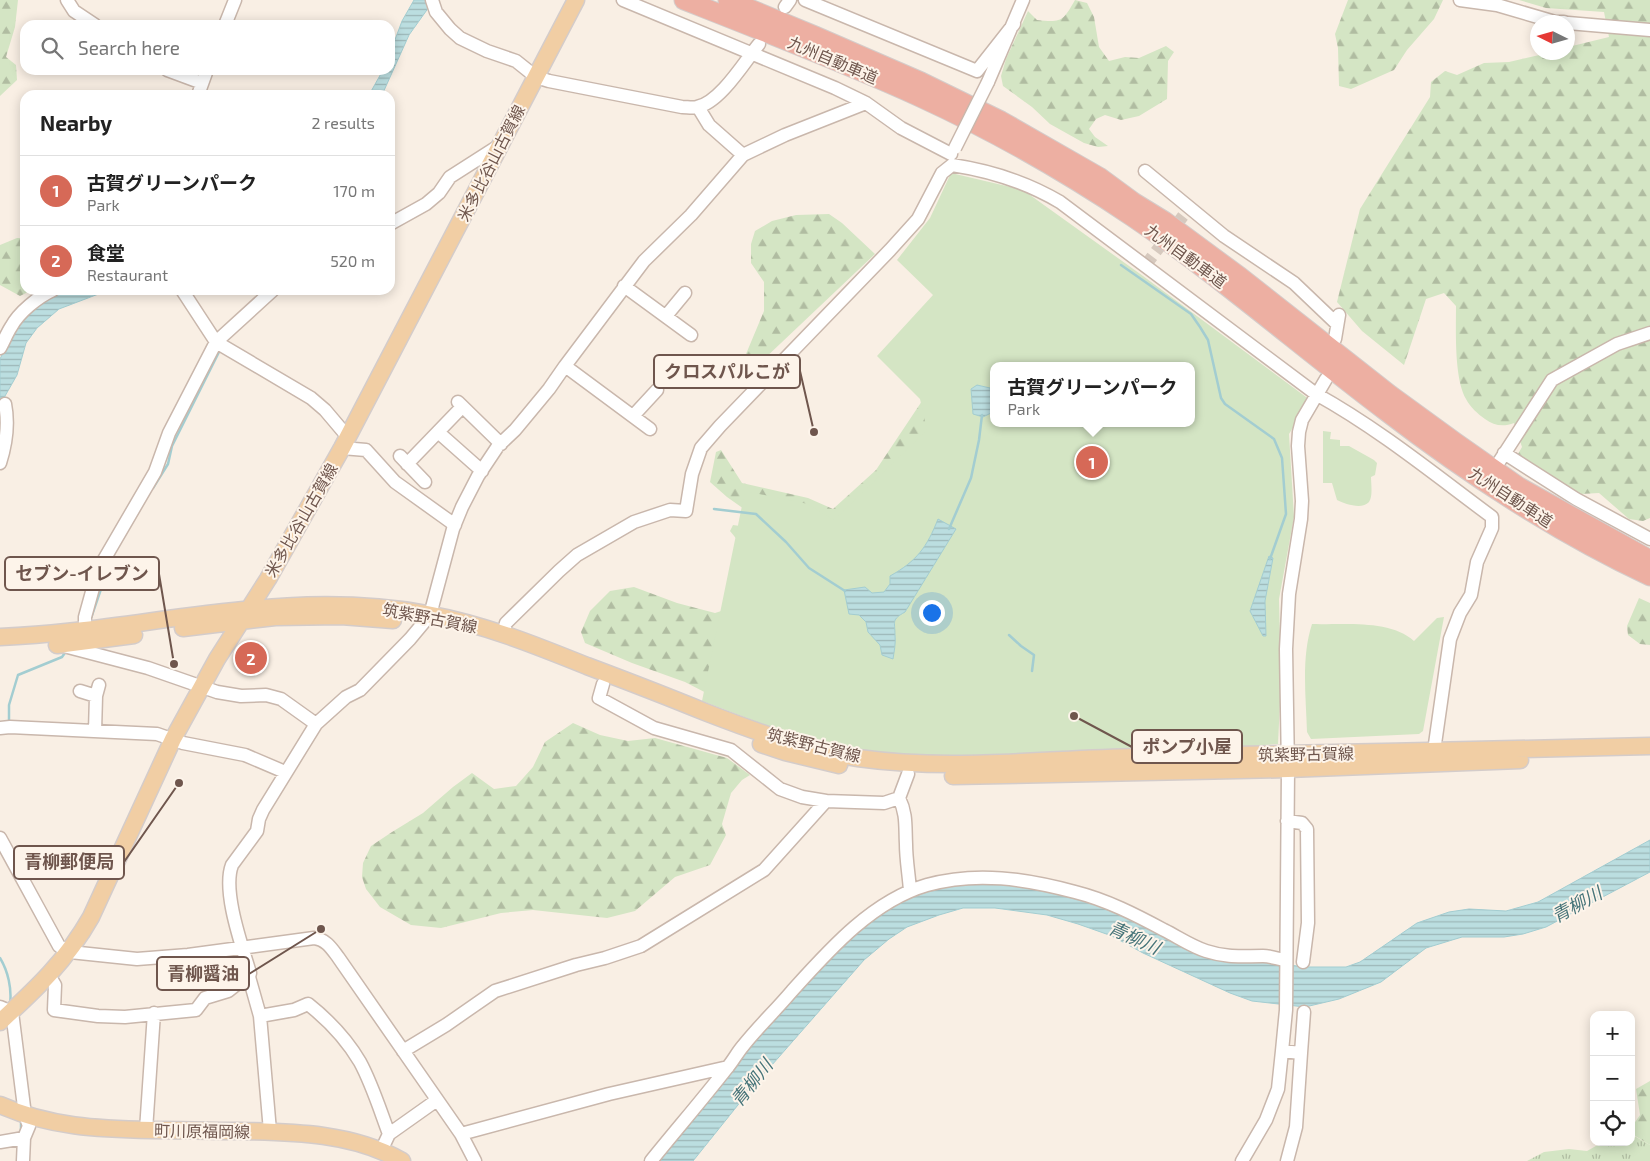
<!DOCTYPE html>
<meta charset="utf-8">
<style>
body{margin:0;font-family:"Exo 2","Noto Sans JP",sans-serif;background:#f2f2f2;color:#222}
.controls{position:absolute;right:15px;bottom:15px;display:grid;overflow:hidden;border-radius:10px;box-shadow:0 2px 12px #0003}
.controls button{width:45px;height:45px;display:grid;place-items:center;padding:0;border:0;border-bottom:1px solid #e0e0e0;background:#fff;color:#222;font:25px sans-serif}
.compass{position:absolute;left:1530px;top:15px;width:45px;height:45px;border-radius:50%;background:#fff;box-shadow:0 2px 12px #0003;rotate:275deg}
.you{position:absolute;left:931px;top:612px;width:18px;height:18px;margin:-12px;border:4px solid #fff;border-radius:50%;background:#1a73e8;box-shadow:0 0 0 8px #1a73e833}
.badge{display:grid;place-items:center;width:32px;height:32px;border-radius:50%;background:#d66957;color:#fff;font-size:16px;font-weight:700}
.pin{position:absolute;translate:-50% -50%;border:2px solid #fff;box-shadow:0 1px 5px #0006}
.popup{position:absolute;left:990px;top:362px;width:205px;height:65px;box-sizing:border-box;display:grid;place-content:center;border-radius:10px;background:#fff;filter:drop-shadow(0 1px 4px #0005);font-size:16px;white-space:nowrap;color:#767676}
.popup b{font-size:19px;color:#222}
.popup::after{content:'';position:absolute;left:50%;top:100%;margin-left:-10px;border:10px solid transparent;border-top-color:#fff}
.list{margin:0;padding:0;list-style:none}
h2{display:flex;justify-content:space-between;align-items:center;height:65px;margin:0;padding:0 20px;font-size:21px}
h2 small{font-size:16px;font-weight:400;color:#767676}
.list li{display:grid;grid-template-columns:32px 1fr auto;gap:15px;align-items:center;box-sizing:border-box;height:70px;padding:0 20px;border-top:1px solid #e0e0e0}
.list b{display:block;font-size:19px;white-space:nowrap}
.list p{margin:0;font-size:16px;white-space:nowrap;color:#767676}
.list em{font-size:16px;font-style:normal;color:#767676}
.icon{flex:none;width:28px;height:28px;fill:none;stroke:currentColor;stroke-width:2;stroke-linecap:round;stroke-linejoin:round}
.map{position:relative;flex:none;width:1650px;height:1161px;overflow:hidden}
.search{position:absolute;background:#fff;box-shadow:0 2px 12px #0003;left:20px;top:20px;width:375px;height:55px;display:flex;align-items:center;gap:12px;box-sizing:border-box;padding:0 18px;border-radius:15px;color:#767676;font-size:19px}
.panel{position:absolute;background:#fff;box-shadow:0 2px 12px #0003;left:20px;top:90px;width:375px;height:205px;border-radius:15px}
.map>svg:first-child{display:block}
.grass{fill:url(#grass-tufts)}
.forest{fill:url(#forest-firs)}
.park{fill:#d4e5c4;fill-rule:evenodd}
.water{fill:url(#water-rules);stroke:#a3cdd1}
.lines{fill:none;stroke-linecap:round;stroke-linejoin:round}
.stream{stroke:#a3cdd1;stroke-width:2.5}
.minor-tunnel{stroke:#d6c9be;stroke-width:12;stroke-dasharray:12 6;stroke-linecap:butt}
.minor-casing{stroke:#c9b7ac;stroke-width:15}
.major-casing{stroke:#d4ccca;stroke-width:19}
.highway-casing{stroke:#d4ccca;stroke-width:21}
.minor{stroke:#fff;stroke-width:12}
.major{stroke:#f1cea4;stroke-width:16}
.highway{stroke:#edafa2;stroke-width:19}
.minor-bridge-casing{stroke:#c9b7ac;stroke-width:15;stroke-linecap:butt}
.minor-bridge{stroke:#fff;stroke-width:12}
.labels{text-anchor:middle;stroke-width:4;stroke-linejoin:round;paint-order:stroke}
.street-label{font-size:16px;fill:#6f564d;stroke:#fdf4ea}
.water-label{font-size:18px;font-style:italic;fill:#467479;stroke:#fdf4ea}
.leader{fill:none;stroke:#6f564d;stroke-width:2}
.callout-dot{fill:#6f564d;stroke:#fdf4ea;stroke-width:2}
.callout{fill:#fdf4ea;stroke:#6f564d;stroke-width:2}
.callout-label{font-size:18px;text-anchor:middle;font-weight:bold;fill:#6f564d}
</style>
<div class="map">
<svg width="1650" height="1161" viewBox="0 0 1650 1161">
<defs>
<pattern id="grass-tufts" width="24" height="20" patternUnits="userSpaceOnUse" patternTransform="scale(1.25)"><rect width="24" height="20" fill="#d4e5c4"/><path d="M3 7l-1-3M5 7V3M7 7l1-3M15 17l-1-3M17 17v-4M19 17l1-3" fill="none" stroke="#b0bca1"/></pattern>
<pattern id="forest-firs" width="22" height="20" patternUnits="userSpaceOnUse" patternTransform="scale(1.25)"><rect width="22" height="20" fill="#d4e5c4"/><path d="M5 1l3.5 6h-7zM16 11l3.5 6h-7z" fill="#b0bca1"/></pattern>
<pattern id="water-rules" width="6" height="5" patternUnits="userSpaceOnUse" patternTransform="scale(1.25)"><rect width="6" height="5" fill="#bbdee0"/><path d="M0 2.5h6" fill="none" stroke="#9cb7b8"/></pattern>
</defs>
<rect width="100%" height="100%" fill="#f9efe4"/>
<path class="grass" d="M1631,1134L1650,1145V1161H1527L1544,1152L1569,1149L1587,1151L1603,1142H1631Z"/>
<path class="forest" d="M0,0H18L15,27L6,57L16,65L17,80L0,96Z
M1075,0L1087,3L1094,17L1099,47L1109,61L1125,57L1139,58L1166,46L1174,52L1168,61L1167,99L1139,116L1121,120L1105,115L1096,119L1089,129L1095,137L1108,146L1098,147L1084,143L1050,124L1032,107L1003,86L1001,76L1006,59L1028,11L1037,20C1062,23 1063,21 1075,0Z
M1348,0H1443L1434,19L1407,50L1394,70L1351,89L1339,86L1338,48L1335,34Z
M1519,0H1650V518L1643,521L1629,519L1599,493L1581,494L1520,459L1518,454L1522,447L1514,423C1504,427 1494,426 1485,419C1478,414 1470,407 1466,399C1454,378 1456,331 1456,306L1444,293L1426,299L1404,365L1362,331L1337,302L1360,209L1430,97L1431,82L1445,71L1457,75L1484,63L1509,62L1548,53L1568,52V47L1609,37L1604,12L1546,8Z
M829,214L842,223L875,254L761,362L746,354L764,311V282L751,263V244L755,231L772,221L796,215Z
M17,238H25V290H32L20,296L0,285V245Z
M964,381L890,543L761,521L727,497L710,482L716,452L721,450L742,483L808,498L833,509L876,470L928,392Z
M733,525L747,527L757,538L775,568L805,593L817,607L822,638L831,656L832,695L819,729L775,723L714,697L685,682L632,663L585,643L581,632L590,611L610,591L634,587L677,603L715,613L737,606L758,590C757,561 747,552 730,531Z
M1639,598L1650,603V645L1640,644L1628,635L1627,626Z
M573,723L600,735L628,741L655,738L727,758L750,775L742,780L731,793L722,824L726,835L710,865L675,877L635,911L607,918L533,910L501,913L441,928L411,925L380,907L366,889L362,877L363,863L371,846L392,832L423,813L453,787L472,773L494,789L516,786L533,767L545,742Z
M1650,1081V1145L1632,1134L1633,1125L1640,1115L1636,1089Z"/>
<path class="park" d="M951,173L1023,190L1143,276L1310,400L1289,434L1294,517L1279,599L1281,682L1278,744L1110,755L941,761L826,748L702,701L745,491L808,504L834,520L927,430L920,399L877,356L933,295L897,260L930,218ZM993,366H1191V423H993Z
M1323,431L1331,432L1330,439L1340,440V446H1349L1374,460L1377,463L1375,475L1371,477C1371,484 1373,496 1369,502C1362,510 1345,504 1337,500L1332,483H1323Z
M1444,617L1423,731L1419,734L1311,739L1307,732C1306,697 1301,658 1312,624C1343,625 1390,619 1414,641L1437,618Z"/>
<path class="water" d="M414,0H434L409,35L382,95H369L383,70H390V53L402,21Z
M62,290H109L59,309L37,328L26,343L17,375L5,396L2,406L0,451V359L16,326L44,299Z
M977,385L990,388L993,412L983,417L973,414L971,389Z
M938,519L956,529L905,612C891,620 895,621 895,635C896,643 894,652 893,659L882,655L880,645L868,632L866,622L859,615L849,614L844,590L865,587L872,593L884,592L890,584V576C917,561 927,547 938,519Z
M1269,556L1273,558L1265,601L1266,636H1263L1250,611Z
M1650,840V872L1546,927L1523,934L1504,937H1462L1426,948L1381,982L1339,999L1305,1007L1252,1001L1230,993L1143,953L1112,936L1078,924L1047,915L995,908H963L939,915L907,927L889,939L864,960L750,1090L693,1161H655L779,1011L852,936L873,919L907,896L946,885L977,882L1050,890L1107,907L1175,939L1253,960L1304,967H1346L1360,962L1417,923L1449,912L1469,909L1506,911L1538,902Z"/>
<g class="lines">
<path class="stream" d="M1121,265L1191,314L1200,327L1208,340L1221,398L1225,404L1274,439L1282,458L1286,514L1270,559
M153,488L168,464L172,446L220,350
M714,509L756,514L786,542L809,568L845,591
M949,529L971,478L979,440L982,415
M91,618L110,563L114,555
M1009,635L1021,646L1034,655L1032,671
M9,721V705L18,675L62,657L67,650
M0,958C8,971 12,989 10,1004
M21,1119V1131"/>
<path class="minor-tunnel" d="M1145,266L1183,216"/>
<g class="minor-casing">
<path id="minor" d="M67,0L74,11L95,25
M432,0L436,12L450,29L460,38L487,51L516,61L536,77L549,81L682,107C687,107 693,108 697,107C720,103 745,61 759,44
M623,0L835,88L866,103L901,128L951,154
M805,0L977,71L1014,24
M1460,0L1497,5L1555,22H1564
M785,7L790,0
M1568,23L1650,30
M225,25L235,0
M167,70L202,83
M988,82L1023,0
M198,95L207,70
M698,107L709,125L743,155
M1145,171L1224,236L1294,283L1337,324
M390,224L426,204L439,193L450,177L500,145
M624,286L691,335
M182,290L216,342L311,398L325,410L347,436
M666,316L685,293
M1335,339L1339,315
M0,348C4,341 7,333 11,327C19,312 38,297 53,290
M565,366L650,429
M458,402L501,444
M633,416L657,390
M438,432L482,471
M342,448L366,450L395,482L455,525
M1504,453L1576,499L1650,539
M400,456L425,482
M1499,462L1552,380L1617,344L1650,333
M0,463C6,444 9,424 5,404
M407,464L462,407
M85,630V617L98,570L155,472L169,433L216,342L273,290
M503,634L506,623L559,571L577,555L634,522L670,510L686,511L692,474L701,448L720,426L890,250L918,219L942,173L952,165C992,171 1026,182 1060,202L1316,394C1379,429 1434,474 1492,517V528L1477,562L1471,595L1460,613L1450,639L1434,751
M64,646L148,668L217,692L241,696L266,695L281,699L316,724
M603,684L599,698L654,728L731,750L780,789L802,797L826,801
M80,691L96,696
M0,728L10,727L157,734L183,743L245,755L285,772
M95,731L96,696L99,685
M899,798C907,814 905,827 906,844C906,860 909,875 910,891
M1287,821L1302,823L1307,829L1308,923L1303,962
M0,838L59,946L70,952L137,959L188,955L314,938C326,939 332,949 338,957L461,1134L475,1161
M49,975L55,985L54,1010L98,1016L125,1017L196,1010L205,998L228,991L242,980L249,977
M0,1007L12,1012L25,1115L29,1126L24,1138L23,1161
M260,1016L294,1010L308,1004C327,1019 347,1040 360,1062C372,1084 380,1110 389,1134
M403,1051L446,1025L495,991L576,965L605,958L641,946L764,870L826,801L884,803L899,798L908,774
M1282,1051L1301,1053L1296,1127L1287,1161
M1301,1053L1304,1012
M146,1130L154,1013
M270,1131L260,1016L249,977L250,973C242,946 222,891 232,865L257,831L259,819L263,810L316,724L346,697L360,690L410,639L430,615L453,529L462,507L478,476L498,446L515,430L549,389L565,366L644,261L691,215L743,155L785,135L866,103
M461,1134L609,1094L728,1067
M0,1142L24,1138
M381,1151L389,1134L437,1100
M651,1161C676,1130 702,1100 727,1068C733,1061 737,1053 743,1046C758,1027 776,1010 792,991C829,950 872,901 927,885C977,871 1026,879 1075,892C1107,900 1136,915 1164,930C1178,937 1191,946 1206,951C1228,958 1240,956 1263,956C1270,956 1278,959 1285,960
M1242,1161L1266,1120L1278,1089L1282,1051L1286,1010L1288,769L1286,649L1289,594L1301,519L1302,501L1298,446L1299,432L1302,420L1326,379"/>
</g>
<g class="major-casing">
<path id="major" d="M183,628L275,617L341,616L393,620
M0,637C145,631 281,587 427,614C483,624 535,645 587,666C627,681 666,696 705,712C754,731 806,750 858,758C950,771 1043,759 1136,757C1307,754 1479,750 1650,746
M57,645L134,635
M761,744L785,752L839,765
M953,776L1288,769L1520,760
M0,1022C37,988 66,961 91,917L173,739L217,659L268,579L342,448L576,0
M0,1105C49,1127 99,1129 152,1130C181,1130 210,1131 240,1131C294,1132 353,1133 402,1161"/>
</g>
<g class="highway-casing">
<path id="highway" d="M684,0C763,31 843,62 920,97C994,131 1066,172 1133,217C1221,277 1301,347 1386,411C1468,474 1556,532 1650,576
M728,0L815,36L921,82L1001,121L1099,177L1133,202L1164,221L1240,277L1390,395L1456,443L1519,487L1650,560"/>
</g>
<use href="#minor" class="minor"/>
<use href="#major" class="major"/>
<use href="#highway" class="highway"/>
<g class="minor-bridge-casing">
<path id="minor-bridge" d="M955,148L988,82"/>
</g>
<use href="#minor-bridge" class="minor-bridge"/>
</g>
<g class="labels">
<g class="street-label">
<text transform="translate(833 60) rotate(23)" y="6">九州自動車道</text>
<text transform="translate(491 163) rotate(-63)" y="6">米多比谷山古賀線</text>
<text transform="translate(1186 256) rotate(36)" y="6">九州自動車道</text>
<text transform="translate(1511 497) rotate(33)" y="6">九州自動車道</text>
<text transform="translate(301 520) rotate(-60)" y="6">米多比谷山古賀線</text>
<text transform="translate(430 618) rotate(11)" y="6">筑紫野古賀線</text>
<text transform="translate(814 745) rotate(14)" y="6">筑紫野古賀線</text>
<text transform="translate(1306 754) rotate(-1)" y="6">筑紫野古賀線</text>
<text transform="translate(202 1131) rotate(1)" y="6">町川原福岡線</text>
</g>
<g class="water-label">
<text transform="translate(1577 905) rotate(-29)" y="6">青柳川</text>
<text transform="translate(1134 938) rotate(24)" y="6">青柳川</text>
<text transform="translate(752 1083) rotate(-51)" y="6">青柳川</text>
</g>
</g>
<path class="leader" d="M814 432L800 371M174 664L159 574M1074 716L1132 747M179 783L124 862M321 929L249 974"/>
<g class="callout-dot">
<circle cx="814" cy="432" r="5"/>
<circle cx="174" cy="664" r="5"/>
<circle cx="1074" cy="716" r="5"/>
<circle cx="179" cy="783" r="5"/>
<circle cx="321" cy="929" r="5"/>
</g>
<g class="callout">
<rect x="654" y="355" width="146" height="33" rx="5"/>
<rect x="5" y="557" width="154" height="33" rx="5"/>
<rect x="1132" y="730" width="110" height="33" rx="5"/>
<rect x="14" y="846" width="110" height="33" rx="5"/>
<rect x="157" y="957" width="92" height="33" rx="5"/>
</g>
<g class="callout-label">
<text x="727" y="378">クロスパルこが</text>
<text x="82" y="580">セブン-イレブン</text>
<text x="1187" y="753">ポンプ小屋</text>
<text x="69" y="868">青柳郵便局</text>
<text x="203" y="980">青柳醤油</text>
</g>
</svg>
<div class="controls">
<button>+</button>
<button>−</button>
<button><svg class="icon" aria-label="locate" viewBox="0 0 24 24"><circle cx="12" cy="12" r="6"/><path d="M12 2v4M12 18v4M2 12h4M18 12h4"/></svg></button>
</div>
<svg class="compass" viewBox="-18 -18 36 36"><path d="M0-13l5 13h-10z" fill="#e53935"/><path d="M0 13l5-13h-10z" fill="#767676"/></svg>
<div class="you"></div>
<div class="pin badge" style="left:1092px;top:462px">1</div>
<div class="popup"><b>古賀グリーンパーク</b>Park</div>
<div class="pin badge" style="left:251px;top:658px">2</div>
<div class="search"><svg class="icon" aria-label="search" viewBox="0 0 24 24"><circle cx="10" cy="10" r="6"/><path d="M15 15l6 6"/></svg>Search here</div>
<section class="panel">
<h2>Nearby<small>2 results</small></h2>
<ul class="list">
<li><span class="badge">1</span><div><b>古賀グリーンパーク</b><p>Park</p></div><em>170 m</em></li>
<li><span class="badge">2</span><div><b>食堂</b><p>Restaurant</p></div><em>520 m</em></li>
</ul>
</section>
</div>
